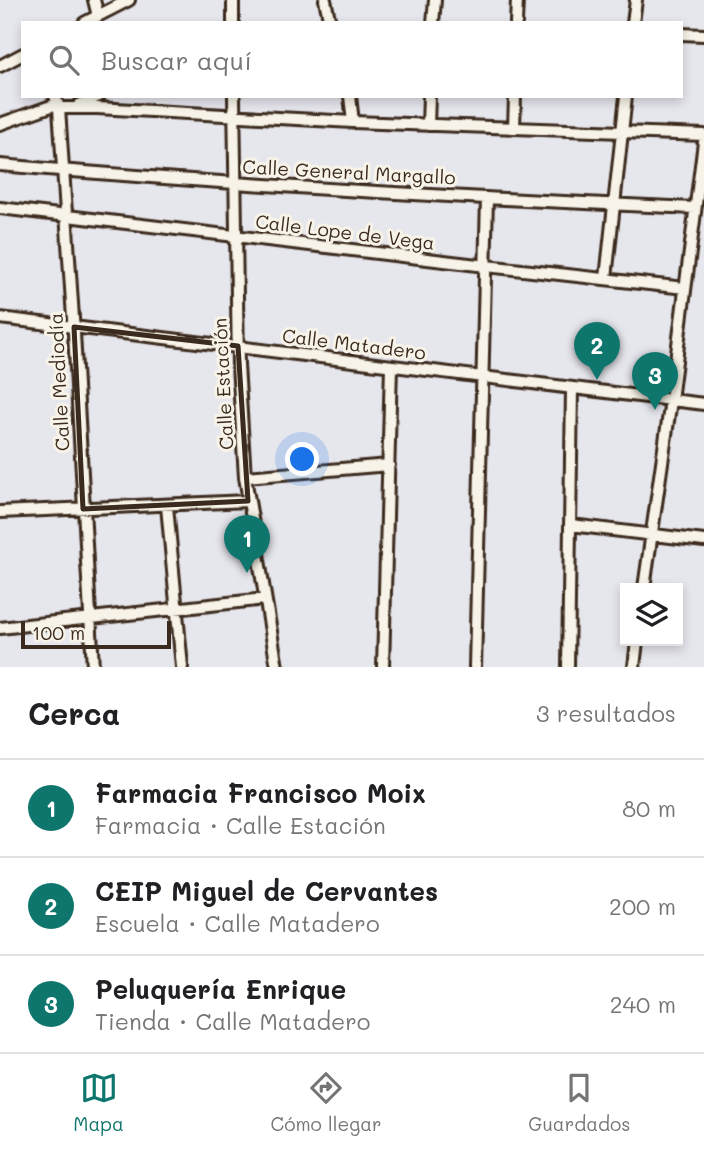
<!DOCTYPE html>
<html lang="es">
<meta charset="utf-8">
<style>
body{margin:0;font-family:Mali,sans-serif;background:#f6f6f6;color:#202124}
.controls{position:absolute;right:21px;bottom:21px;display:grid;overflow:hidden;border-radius:0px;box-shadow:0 4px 10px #0003}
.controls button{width:63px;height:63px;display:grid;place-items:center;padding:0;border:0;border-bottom:2px solid #e0e0e0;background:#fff;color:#202124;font:35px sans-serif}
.scale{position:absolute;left:21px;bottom:18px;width:150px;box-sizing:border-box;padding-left:7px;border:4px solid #3b2a1e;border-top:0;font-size:19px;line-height:24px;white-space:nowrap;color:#3b2a1e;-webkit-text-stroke:5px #f7f3e8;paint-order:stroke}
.you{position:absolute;left:303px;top:460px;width:24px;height:24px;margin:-18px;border:5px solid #fff;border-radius:50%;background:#1a73e8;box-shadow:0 0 0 10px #1a73e833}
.badge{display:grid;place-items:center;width:46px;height:46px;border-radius:50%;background:#0f766e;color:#fff;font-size:23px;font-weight:700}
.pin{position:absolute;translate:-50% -58px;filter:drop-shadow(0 2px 4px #0008)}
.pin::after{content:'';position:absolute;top:37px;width:24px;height:21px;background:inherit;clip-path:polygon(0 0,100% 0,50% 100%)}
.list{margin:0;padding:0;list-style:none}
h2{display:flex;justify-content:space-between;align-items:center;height:91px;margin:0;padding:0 28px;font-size:30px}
h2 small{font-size:23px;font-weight:400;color:#757577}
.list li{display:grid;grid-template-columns:46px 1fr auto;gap:21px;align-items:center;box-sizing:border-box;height:98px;padding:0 28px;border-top:2px solid #e0e0e0}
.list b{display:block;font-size:26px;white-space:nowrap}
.list p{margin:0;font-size:23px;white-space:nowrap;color:#757577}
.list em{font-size:23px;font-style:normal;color:#757577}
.icon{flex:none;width:38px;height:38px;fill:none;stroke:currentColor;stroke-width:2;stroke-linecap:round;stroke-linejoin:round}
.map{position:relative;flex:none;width:704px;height:667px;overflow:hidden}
.search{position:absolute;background:#fff;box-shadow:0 4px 10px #0003;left:21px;right:21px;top:21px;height:77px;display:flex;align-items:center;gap:18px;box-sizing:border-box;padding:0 24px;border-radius:0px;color:#757577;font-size:26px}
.sheet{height:385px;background:#fff}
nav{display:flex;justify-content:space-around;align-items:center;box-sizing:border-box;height:98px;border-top:2px solid #e0e0e0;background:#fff;font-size:19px;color:#757577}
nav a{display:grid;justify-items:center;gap:4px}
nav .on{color:#0f766e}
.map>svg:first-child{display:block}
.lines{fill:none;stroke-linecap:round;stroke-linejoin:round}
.minor-casing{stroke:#3b2a1e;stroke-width:16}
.minor{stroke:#f7f3e8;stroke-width:10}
.marked{fill:none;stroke:#3b2a1e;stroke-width:5;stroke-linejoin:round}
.labels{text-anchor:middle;stroke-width:6;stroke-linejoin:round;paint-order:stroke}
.street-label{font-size:19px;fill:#3b2a1e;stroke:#f7f3e8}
</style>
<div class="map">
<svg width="704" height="667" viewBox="0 0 704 667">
<rect width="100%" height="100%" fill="#e6e6ed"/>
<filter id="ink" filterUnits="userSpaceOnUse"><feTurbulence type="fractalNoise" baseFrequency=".0143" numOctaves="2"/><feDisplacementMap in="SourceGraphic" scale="14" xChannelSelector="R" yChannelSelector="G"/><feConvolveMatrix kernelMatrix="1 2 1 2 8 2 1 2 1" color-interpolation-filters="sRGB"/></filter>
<g filter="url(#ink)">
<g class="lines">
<g class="minor-casing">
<path id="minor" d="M94,0L98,16
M233,0V23
M325,0L330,23
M84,23L129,0
M433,23L435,0
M516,23L517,0
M633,23L636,0
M681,34L704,35
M0,66L23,54
M55,96L59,108L74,333L93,667
M234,96L238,365L245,477L277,667
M350,96L353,122
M79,105L99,96
M59,108H97L353,122L704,135
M0,124L57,104
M428,125L429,96
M514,128L515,96
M0,165C231,185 464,198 695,208
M0,208L486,266L685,288
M606,278L626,96
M0,318L704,404
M245,477L389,465
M167,506L182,667
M0,512L248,501
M571,525L704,541
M644,588L671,400L704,142
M0,628L265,599
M383,667L391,366
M475,667L487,198
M568,667L572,389
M634,667L637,641"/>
</g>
<use href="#minor" class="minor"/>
</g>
</g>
<path class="marked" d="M74,327L238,346L248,501L83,509Z"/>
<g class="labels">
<g class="street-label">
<text transform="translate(349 172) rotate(3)" y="7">Calle General Margallo</text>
<text transform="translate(345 232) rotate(7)" y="7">Calle Lope de Vega</text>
<text transform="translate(354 344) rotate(7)" y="7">Calle Matadero</text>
<text transform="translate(59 382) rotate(-93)" y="7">Calle Mediodía</text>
<text transform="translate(223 384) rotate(-93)" y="7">Calle Estación</text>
</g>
</g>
</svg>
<div class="controls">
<button><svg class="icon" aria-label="layers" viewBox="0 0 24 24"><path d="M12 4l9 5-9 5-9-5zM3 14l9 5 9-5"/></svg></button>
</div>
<div class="scale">100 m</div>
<div class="you"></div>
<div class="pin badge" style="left:247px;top:573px">1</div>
<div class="pin badge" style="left:597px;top:380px">2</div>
<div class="pin badge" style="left:655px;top:410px">3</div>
<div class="search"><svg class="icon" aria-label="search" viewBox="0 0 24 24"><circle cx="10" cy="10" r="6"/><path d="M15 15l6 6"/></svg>Buscar aquí</div>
</div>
<section class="sheet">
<h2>Cerca<small>3 resultados</small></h2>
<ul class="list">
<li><span class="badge">1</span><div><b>Farmacia Francisco Moix</b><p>Farmacia · Calle Estación</p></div><em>80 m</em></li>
<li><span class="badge">2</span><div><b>CEIP Miguel de Cervantes</b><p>Escuela · Calle Matadero</p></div><em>200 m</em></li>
<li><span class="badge">3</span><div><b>Peluquería Enrique</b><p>Tienda · Calle Matadero</p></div><em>240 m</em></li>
</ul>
</section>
<nav>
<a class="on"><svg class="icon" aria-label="map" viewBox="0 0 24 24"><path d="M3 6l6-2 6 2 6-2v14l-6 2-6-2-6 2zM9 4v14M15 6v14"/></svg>Mapa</a>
<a><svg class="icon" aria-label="directions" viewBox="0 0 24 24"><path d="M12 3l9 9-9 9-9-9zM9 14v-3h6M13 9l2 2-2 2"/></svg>Cómo llegar</a>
<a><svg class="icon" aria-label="saved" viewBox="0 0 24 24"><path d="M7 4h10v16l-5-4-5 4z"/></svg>Guardados</a>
</nav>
